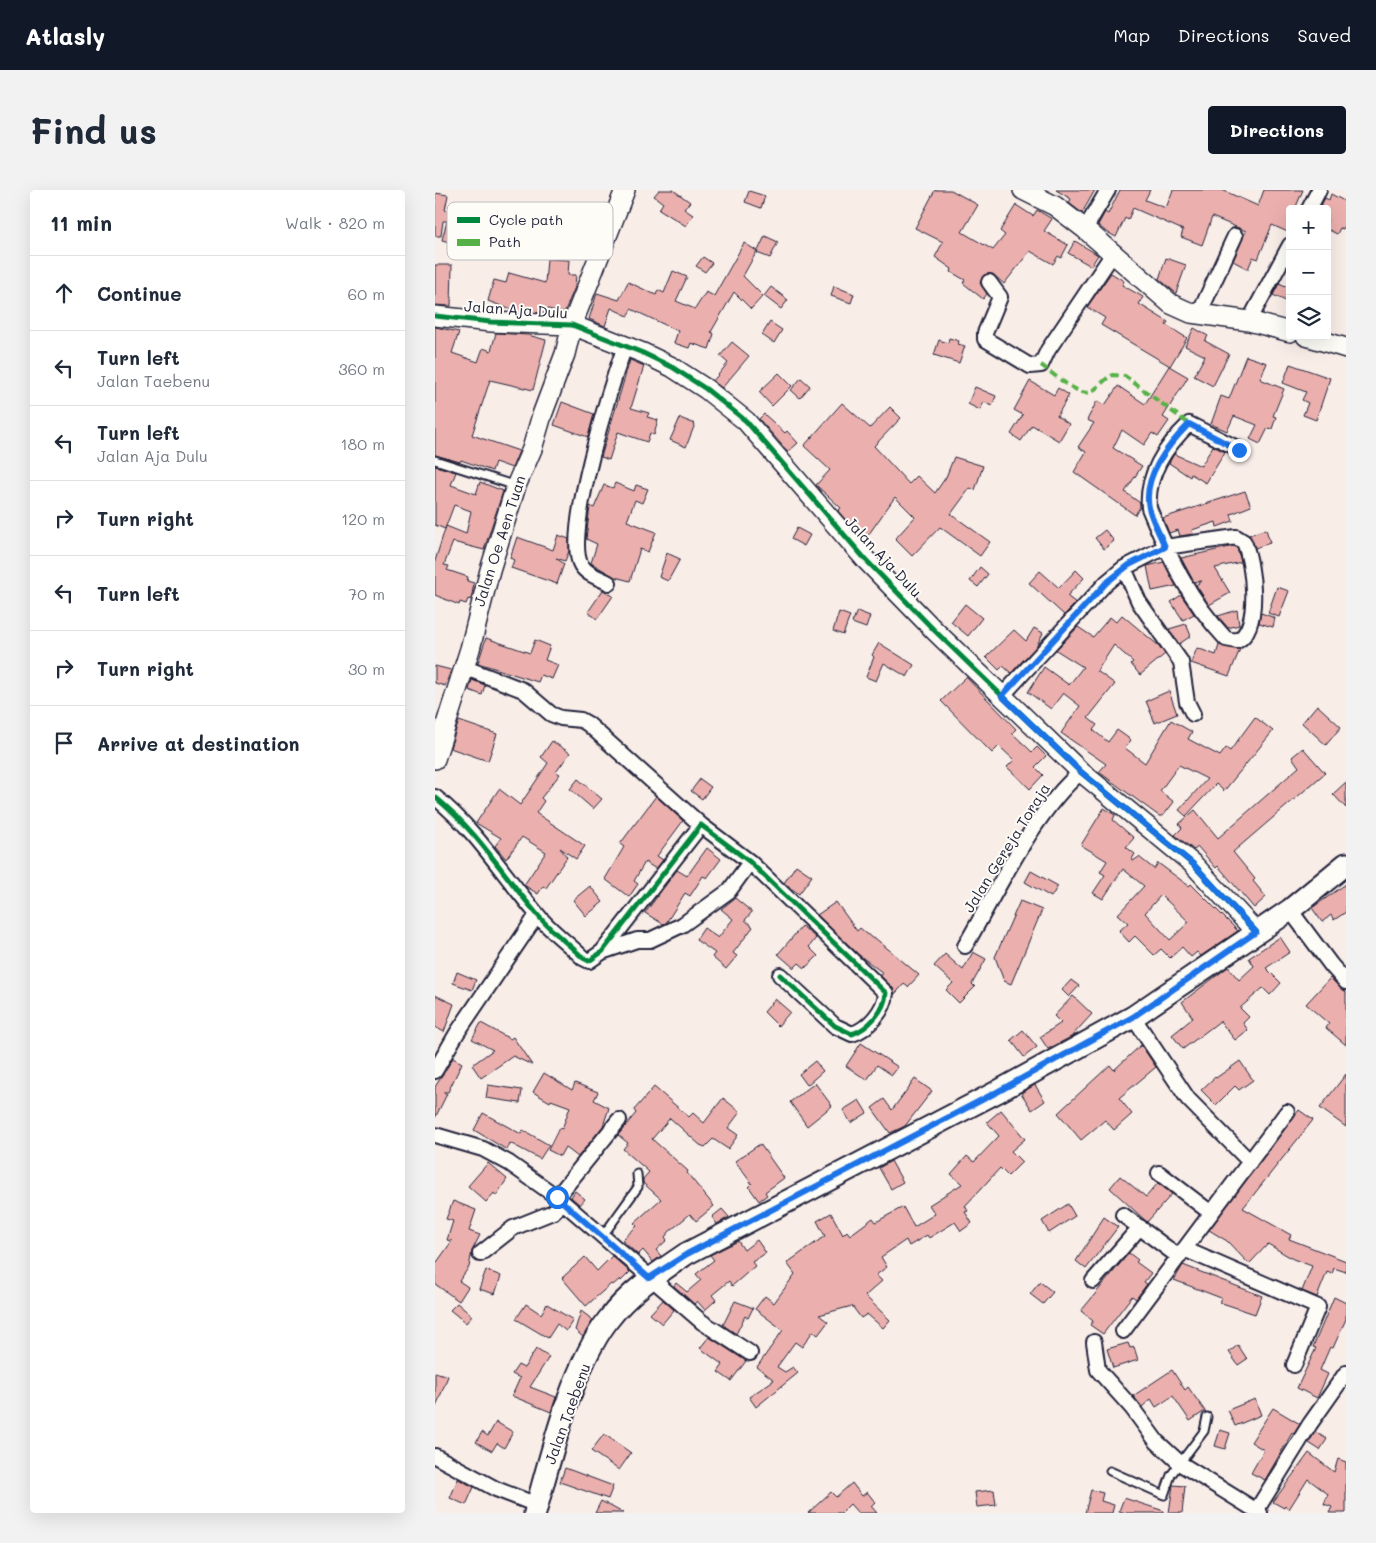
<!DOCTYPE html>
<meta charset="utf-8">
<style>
body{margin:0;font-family:Mali,sans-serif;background:#f2f2f3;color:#1f2937}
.controls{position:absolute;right:15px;top:15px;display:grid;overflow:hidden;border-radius:5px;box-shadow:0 5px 20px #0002}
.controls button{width:45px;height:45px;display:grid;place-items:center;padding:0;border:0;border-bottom:1px solid #e0e1e3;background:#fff;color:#1f2937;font:25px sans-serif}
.stop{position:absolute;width:15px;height:15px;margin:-11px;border:4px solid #1a73e8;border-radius:50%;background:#fff}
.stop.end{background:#1a73e8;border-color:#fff;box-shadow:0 1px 5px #0008}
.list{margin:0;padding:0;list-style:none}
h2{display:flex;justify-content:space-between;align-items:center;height:65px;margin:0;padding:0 20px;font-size:21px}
h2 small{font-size:16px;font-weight:400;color:#747a83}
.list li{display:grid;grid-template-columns:32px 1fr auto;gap:15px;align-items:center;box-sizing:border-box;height:75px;padding:0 20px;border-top:1px solid #e0e1e3}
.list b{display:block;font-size:19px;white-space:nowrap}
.list p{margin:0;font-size:16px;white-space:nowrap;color:#747a83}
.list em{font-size:16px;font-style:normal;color:#747a83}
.icon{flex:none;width:28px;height:28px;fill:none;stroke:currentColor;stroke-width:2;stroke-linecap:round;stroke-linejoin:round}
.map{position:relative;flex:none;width:911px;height:1323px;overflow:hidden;border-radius:5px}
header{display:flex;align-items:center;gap:30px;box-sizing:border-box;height:70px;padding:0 25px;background:#111827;color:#fff}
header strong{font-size:24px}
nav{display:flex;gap:28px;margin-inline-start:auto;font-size:18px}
.intro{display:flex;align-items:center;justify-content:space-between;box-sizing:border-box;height:120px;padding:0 30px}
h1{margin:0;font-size:35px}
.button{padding:12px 22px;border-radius:5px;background:#111827;color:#fff;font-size:18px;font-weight:700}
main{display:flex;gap:30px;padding:0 30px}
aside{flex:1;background:#fff;border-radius:5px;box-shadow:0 5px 20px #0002}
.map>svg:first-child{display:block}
.building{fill:#ebb0ad;stroke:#22223b;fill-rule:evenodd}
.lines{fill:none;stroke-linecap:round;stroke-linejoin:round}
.lane-casing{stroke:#22223b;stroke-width:11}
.street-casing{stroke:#22223b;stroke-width:18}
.secondary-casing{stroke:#22223b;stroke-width:22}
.primary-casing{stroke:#22223b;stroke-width:25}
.lane{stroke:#fdfcf7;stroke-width:7}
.street{stroke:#fdfcf7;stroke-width:14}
.secondary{stroke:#fdfcf7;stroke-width:19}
.primary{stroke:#fdfcf7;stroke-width:21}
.quiet{stroke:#55b146;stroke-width:4;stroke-dasharray:8 4;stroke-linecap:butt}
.cycleway-casing{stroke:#fdfcf7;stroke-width:8}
.cycleway{stroke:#00873e;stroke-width:5}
.route{stroke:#1a73e8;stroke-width:6}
.labels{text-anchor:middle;stroke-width:4;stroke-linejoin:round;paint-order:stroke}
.street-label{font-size:15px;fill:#22223b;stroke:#fdfcf7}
.key{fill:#fdfcf7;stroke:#bbbbbf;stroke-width:1}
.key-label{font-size:14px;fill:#22223b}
</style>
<header>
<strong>Atlasly</strong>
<nav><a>Map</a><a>Directions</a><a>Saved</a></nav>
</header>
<div class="intro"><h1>Find us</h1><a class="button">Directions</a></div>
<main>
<aside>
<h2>11 min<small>Walk · 820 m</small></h2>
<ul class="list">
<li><svg class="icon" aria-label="ahead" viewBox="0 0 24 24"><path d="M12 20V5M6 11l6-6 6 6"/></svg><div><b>Continue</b></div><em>60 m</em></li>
<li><svg class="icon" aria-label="left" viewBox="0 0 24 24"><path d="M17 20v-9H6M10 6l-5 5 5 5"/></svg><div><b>Turn left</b><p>Jalan Taebenu</p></div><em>360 m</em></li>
<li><svg class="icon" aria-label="left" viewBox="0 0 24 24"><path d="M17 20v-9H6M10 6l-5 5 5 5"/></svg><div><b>Turn left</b><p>Jalan Aja Dulu</p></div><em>180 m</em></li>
<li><svg class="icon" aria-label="right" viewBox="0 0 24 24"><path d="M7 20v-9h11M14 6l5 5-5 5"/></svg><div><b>Turn right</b></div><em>120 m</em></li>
<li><svg class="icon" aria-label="left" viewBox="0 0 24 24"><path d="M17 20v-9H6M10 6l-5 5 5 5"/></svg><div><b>Turn left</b></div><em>70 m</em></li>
<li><svg class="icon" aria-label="right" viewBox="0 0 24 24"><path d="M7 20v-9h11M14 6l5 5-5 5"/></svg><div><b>Turn right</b></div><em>30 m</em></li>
<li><svg class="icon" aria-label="arrive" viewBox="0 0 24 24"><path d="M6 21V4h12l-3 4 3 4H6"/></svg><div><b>Arrive at destination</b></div></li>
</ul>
</aside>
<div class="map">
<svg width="911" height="1323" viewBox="0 0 911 1323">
<rect width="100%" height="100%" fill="#f9ede8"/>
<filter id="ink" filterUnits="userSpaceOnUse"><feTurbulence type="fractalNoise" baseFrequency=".02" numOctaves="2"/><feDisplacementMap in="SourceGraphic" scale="10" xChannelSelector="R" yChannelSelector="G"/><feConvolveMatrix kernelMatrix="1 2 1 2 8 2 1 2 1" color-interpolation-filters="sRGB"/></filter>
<g filter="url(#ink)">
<path class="building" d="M224,0H238L255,12L249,19L258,25L251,36L224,19L228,13L219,6Z
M500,0H516L543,15L527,42L558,60L570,45L565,41L581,15L598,26L602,20L617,29L609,41L633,55L626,68L623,66L618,74L595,61L569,94L558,84L549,85L545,93L552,104L548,109L528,93L530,90L516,82L517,79L500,67L508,52L480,38Z
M621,0H660L647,23L634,13L636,9Z
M685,0H715L710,10L731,18L738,0H787L823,16L829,0H868L860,19H855V43L837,35L823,69L818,67L813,79L798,71L811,41L777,27L767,55L746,47L748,40L698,18L693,30L690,28L681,47L670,41L663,35L670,22L673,24Z
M314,1L330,6L326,18L310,12Z
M0,3L13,5L10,20L39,26L42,16L71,25L65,44L70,45L66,58L50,53L55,41L24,32L18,53L7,50L12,31H8L6,46H0Z
M896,4L911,12V33L908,39L905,38L902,44L892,39V19H884L890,8L894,10Z
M330,46L343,52L335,68L322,63Z
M640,51L663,65L656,76L633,63Z
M309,53L322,61L308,86L328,106L316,119L299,102L276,142L279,144L274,159L256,153L254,158L239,153L243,141L196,119L193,126L176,118L170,136L154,129L162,103L184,110L193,92L221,105L223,100L229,103L238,81L252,87L241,111L260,119L271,102L279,106Z
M268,67L277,73L270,82L261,76Z
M731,68L751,75L741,103L724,89Z
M112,69L134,70L133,85H141L140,97L129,123L113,119L112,123L82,122L53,111L59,90L71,93L74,83L110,93Z
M0,75H17L16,116L0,115Z
M676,83L689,91L687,95L708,107L704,114L733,132L731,135L752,148L735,176L666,135L670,128L652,117Z
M844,93L855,98V113L838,105Z
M399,96L419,104L416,113L396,106Z
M336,97L353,110L346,119L329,106Z
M335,132L347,140L339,153L327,145Z
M0,137L24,142L17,163L43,172L48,158L56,161L61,143L93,145L111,150L98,200L55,190L37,245L84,261L77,278L60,272L57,281L26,270L25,272L0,265Z
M759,138L773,146L770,151L794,164L778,196L759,186L770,166L750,156Z
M514,148L524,151L523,154L530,156L524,173L499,165L504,150L513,153Z
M297,152L314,166L287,198L278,191L293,173L285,166Z
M811,166L832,173L825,189L849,199L838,226L841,227L837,239L833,238L825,254L815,249L822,235L799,226L792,241L776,234L786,206L794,209Z
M195,170L209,176L196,218L214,223L212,227L223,230L219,245L215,243L212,252L183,242L174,270L166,267Z
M855,174L895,188L881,230L868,225L873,213L867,210L871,202L848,193Z
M734,176L753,187L728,227L734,231L723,247L717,243L709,255L687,240L678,258L707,276L690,302L705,313V317L700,325L639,282L651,262L643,257L659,233L652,230L662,211L670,215L683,196L710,214Z
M344,183L357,196L337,216L324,202Z
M366,188L375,196L365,208L356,200Z
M595,191L619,205L623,198L634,205L622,226L634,234L624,251L597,235L586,251L576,244L588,225L579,220Z
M540,197L561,206L557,216L549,212L545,220L533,214Z
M127,212L159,224L153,247L119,235Z
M407,213L435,238L455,217L466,228L439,256L474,294L482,286L500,303L511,287L519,267L548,276L540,300L535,298L516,324L555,352L545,366L505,337L477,366L460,349L480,327L460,307L429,351L403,321L406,318L381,295L395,280L369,256Z
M329,224L350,243L352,241L363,253L353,262L324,229Z
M245,228L260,234L251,257L235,250Z
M778,256L790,262L771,293L756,284L755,287L734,273L739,264L766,276Z
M0,276L21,282L16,295L41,304L45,292L68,301L49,360L18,352L9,375L14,376L12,380L33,387L32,391L39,393L36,410L33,409L31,414L25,412L24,415L0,405V371L11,336L31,344L36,321L19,315L10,339L0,335Z
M180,293L199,301L201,295L213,299L207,313L200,310L192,331L221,342L213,362L205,359L195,391L180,387L156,373L162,354L151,349L155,316L159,318L169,295L178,298Z
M810,301L816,316L796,324L798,331L782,337L781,332L757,340L758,344L745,346L743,340L734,343L728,328Z
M362,338L375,345L369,356L356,349Z
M831,339L835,353L820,358L814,345Z
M670,340L679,351L669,359L660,348Z
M123,345L134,349V361L130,371L121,368L129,374L122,394L76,378L79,370L75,368L82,347L118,360Z
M799,356L802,358L806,372L780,378L795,403L774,415L761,395L767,391L759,392L746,368Z
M232,363L245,369L233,391L224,387Z
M729,372L741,396L717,401L712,376Z
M545,377L553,384L543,397L535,391Z
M641,380L649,388L632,406L641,413L629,425L594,393L605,381L624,398Z
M842,397L854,401L844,427L833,423Z
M168,400L178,406L162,429L153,422Z
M746,405L759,424L748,430L736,412Z
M530,414L547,428L533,446L516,432Z
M802,420L804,435L793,438L783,426Z
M422,421L435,426L431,438L417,433Z
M404,422L415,426L408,445L398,441Z
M826,423L840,428L838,437L824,433Z
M687,425L724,456L730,464L705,485L696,474L698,472L679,455L662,481L680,494L653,528L662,535L658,540L673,552L682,540L696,550L690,558L710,573L736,530L757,542L753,549L785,566L791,558L795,561L820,527L838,541L789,601L781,594L751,626L744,620L772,589L744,575L725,601L739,612L728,626H724L664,582L671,574L626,543L645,516L628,503L616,519L593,502L609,477L634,495L648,477L621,460L643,437L658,447L675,427L681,432Z
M751,434L756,446L744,454L734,439Z
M599,438L608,443L601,457L576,483L568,476L564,480L551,467L579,440L591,451Z
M51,448L95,463L100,450L115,456L110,470L123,475L117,489L106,485L103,492L43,473Z
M444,453L479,475L472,487L449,473L441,491L431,487L439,467L437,465Z
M784,455L805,459L794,486L756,473L762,458L781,465Z
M0,476L16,480L10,496L0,493Z
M531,487L581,539L577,543L597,562L602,557L611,566L600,577L608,585L595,599L572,577L579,570L564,556L557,563L506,511Z
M37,490L50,495L47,505L34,500Z
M734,501L742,524L720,533L711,511Z
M882,515L906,537L891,555L867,533Z
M24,531L62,544L53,571L15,558Z
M117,551L135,563L121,582L125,584L106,608L109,611L101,623L150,656L141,669L125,658L132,667L111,698L108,696L103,704L89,695L111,662L87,647L71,669L60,656L66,648L41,633L64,599L85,615L113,573L106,567Z
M868,558L890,583L798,662L820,689L818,691L831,707L819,718L783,676L781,678L763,657L759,660L740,645L747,638L744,634L760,620L783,648L864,577L857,567Z
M143,589L167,609L158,619L135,599Z
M265,589L276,597L267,609L256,601Z
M911,592V618L898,604Z
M221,606L248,631L222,666L228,670L221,679L210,672L199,691L203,694L194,707L170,689L189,657L185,654Z
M669,618L680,625L678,630L699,648L691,657L700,664L697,669L698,671L704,667L719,679L723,673L754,696L756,694L803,741L766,766L762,762L756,767L747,757L735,768L726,759L719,765L700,746L694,752L684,741L693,733L683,724L709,696L688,679L668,709L658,703L670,685L665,682L672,671L646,655ZM726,705L754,732L735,750L710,723Z
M272,658L286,669L272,688L268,686L255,706L250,703L231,733L228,734L210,723L242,680L252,686Z
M361,675L377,686L364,704L349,693Z
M596,681L623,696L616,707L590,692Z
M911,694V722L899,730L896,725L887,732L877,718Z
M155,696L168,712L151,726L138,710Z
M300,708L317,722L310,730L318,737L298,763L302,766L291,779L277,767L280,763L261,750L269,738L283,748L298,729L286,719Z
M585,711L607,720L576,794L569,791L560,767Z
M401,712L422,741L425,738L438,749L440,748L484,785L473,797L469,794L460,804L457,797L446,786L448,783L424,765L382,725Z
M367,736L381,748L374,757L383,766L370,778L364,773L359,778L343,764Z
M845,747L855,762L831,778L846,793L835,805L828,798L805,818L814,827L808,833L813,840L800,850L785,831L748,859L737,845L758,828L747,812L793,777L804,790L819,776L814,768Z
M538,762L551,769L537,794L540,797L524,813L511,800L518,793L499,776L510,764L528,780Z
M22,782L41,790L37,800L18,793Z
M895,788L911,802V855L891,838L894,834L871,814Z
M636,790L644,796L634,807L627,800Z
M0,805L19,814L9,842L0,837Z
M638,806L657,824L636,847L613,859L605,847L626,833L619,826Z
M340,809L355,822L343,836L329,822Z
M46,833L75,849L78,847L97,875L78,866L46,888L37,875L58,860L37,849Z
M588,840L602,857L589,867L576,850Z
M426,853L463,877L457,885L442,875L432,890L411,876Z
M706,855L721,877L684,908L697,924L679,940L670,930L646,950L623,923L675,875L679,880Z
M18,868L27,873L13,902H8L12,904L0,928V897Z
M380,871L388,881L372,895L364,884Z
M805,871L818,890L804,900L800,896L781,915L766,900L780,887L781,888Z
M109,883L137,900L140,893L163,902L159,910L174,918L168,936L143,967L130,957L125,966L113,960L124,938L127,939L135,917L116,910L115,912L98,902Z
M911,884V937L885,918Z
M480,889L497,901L470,936L455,943L437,918L449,909L457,920Z
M380,893L397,916L372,936L355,912Z
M53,895L87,900L85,913L51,908Z
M600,895L610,911L597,920L586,903Z
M219,897L254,927L258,923L269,933L288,908L305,922L293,938L303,945L293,959L278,949L270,957L265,955L235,928L217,949L253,981L252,983L279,1016L261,1031L255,1024L235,1041L230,1047L232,1050L221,1060L226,1066L218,1072L208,1060L203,1065L187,1050L202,1036L199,1033L226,1009L208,993V989L214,982L188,959L193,953L183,945L201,923L199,920Z
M424,910L432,923L416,933L408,920Z
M566,920L590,949L576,961L587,972L573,986L565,978L530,1016L533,1021L530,1022L537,1033L526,1041L520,1032L494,1048L492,1045L474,1056L471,1050L446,1067L452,1077L441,1085L447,1091L430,1106L455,1130L448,1138L432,1124L426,1128L417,1116L384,1125L393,1132L383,1145L378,1141L367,1157L360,1152L342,1177L350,1182L358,1177L363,1183L321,1217L314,1207L339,1190L322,1177L348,1140L320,1119L330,1106L339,1113L360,1084L352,1073L390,1046L382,1031L396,1023L408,1045L412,1041L415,1045L438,1028L441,1032L468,1017L479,1037L500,1024L494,1015L527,994L516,984L532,966L539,972L564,946L552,932Z
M864,920L878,930L808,1018L856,1045L854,1049L911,1071V1082L899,1078L897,1084L892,1082L882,1107L867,1101L877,1076L858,1069L833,1054L814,1074L792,1051L774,1040Z
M48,923L86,944L88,940L114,955L105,969L75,953L72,960L39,940Z
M325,954L349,988L330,1002L332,1005L324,1011L314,997L317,994L300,971Z
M456,971L468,992L456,999L444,978Z
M53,973L72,989L61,1006L59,1003L51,1012L33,996Z
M685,986L711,1007L723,993L737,1004L712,1032L675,998Z
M140,1001L150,1009L145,1015L136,1007Z
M18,1011L41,1020L34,1041L45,1045L37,1061L34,1077L24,1091L33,1097L24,1111L0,1094V1075L17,1051L12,1050L18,1031L11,1029Z
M633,1014L640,1026L614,1043L607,1031Z
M287,1019L294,1027L282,1034L277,1027Z
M669,1027L683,1037L651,1079L641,1071Z
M322,1050L331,1063L317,1072L320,1076L297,1096L294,1091L277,1105L281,1110L270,1120L262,1111L259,1114L239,1096L241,1093L252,1102L266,1090L261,1084L279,1070L275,1065L303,1051L309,1060Z
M694,1063L703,1070L701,1072L716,1083L709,1092L712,1094L701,1109L697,1106L668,1144L655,1135L658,1131L646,1121Z
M177,1066L195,1082L186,1091L185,1089L178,1095L176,1094L151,1116L127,1088L150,1067L162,1081Z
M748,1075L827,1106L820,1124L784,1112L786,1108L739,1090Z
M51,1080L66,1086L60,1104L44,1099Z
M605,1092L618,1102L608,1114L595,1104Z
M899,1107L911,1113V1129L898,1158L895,1157L885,1180L893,1184L882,1208L862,1198L881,1158L878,1157Z
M228,1110L239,1120L227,1134L215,1124Z
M300,1111L318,1118L313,1128L310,1126L301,1144L288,1135Z
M22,1113L37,1126L31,1133L15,1120Z
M91,1114L106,1124L112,1114L138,1130L131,1141L122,1134L113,1148L81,1129Z
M146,1121L158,1130L148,1147L140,1140Z
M274,1147L311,1171L296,1191L283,1182L288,1175L265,1158Z
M693,1153L695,1158L699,1157L703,1170L678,1178L672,1159Z
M803,1155L812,1169L803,1175L794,1162Z
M101,1159L114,1167L95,1197L121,1207L116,1222L77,1206L85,1188L77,1184L83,1175L89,1178Z
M737,1180L750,1200L753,1197L770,1221L755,1231L738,1206L721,1217L716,1209L707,1217L698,1206Z
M0,1182L13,1186L1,1217L0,1216Z
M820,1209L826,1225L800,1236L793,1220Z
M838,1218L865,1234L859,1244L857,1243L830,1290L816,1283L829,1260L816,1252Z
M61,1232L78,1242L69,1258L62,1253L57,1261L41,1252L47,1242L53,1246Z
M785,1240L795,1243L790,1259L780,1256Z
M880,1242L892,1249L885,1260L874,1253Z
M169,1244L196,1263L184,1280L156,1261Z
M874,1263L899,1282L903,1269L911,1272V1323H894L897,1317L889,1314L893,1304L873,1289L854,1319L850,1316L849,1318L838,1312Z
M130,1278L178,1296L173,1309L125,1292Z
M23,1289L39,1297L31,1315L15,1308Z
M417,1293L427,1306L432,1302L440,1312L436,1316L442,1323H423L415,1314L406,1323H373L396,1302L401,1307Z
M738,1295L750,1296L747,1323H734Z
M559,1300L561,1315L542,1317L540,1302Z
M656,1300L668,1303L666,1311L679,1315L677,1323H650Z
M689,1308L729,1321V1323H691L684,1321Z
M166,1311L188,1323H160Z"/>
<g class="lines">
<g class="lane-casing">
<path id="lane" d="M0,270L81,296
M167,1047L203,997L202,984
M675,1281L729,1305L736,1285L769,1241L772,1227"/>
</g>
<g class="street-casing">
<path id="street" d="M874,19L884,0
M650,39L673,0
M554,92L565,107L550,143V149L595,176L606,175L613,160L679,62
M764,124L800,46
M814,131L855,55
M689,378L704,412L746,472L752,512L758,524
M174,393C165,388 152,385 146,375C128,346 177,192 190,156
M28,477L88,500L116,524L126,528L146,530L153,534L266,635
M567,506L671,393L689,378L730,357L801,347L809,352C818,373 827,438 802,451L791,449C753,408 735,369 714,318C711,284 731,256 754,234L804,259
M0,607C43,642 66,682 101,723C114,740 133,753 148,768L154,771L167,762L266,635L315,672L451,803C450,820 433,839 417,844L400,836L345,785
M855,720L896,775L911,792
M530,756C561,703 600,620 646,582
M167,762L202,750H215L247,735L294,701L315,672
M698,827L753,909L815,972
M0,881L22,843L102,725
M0,945L48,959L74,973L122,1007L267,1132L315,1163
M724,983L776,1023
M122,1007L184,930
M688,1025L744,1067
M749,1059L883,1117L859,1175
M45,1064L78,1038L118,1022L128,1012
M658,1091L705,1037
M688,1141L852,922
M659,1152L663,1180L697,1218L722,1252L746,1274L825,1323
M0,1266L61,1299L102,1315
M821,1321L875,1234L911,1183"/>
</g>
<g class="secondary-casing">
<path id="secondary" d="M588,0L620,16L650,39L736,114L756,123L814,131L855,142
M0,126L56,132L137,135L208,163L237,177L271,199L311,231L431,370L500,441L646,582L758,674L821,742
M871,146L911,158
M0,569L35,459L55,380L81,296L97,259L107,225L130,164L137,135L190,0"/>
</g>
<g class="primary-casing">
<path id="primary" d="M100,1323C116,1265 137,1177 173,1130C194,1102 223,1083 251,1064L562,902L698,827L855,720L911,674"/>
</g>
<use href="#lane" class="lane"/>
<use href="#street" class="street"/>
<use href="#secondary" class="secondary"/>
<use href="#primary" class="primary"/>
<path class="quiet" d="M606,175C616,182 644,207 655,202C664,198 669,189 677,185L690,186L754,234"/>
<g class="cycleway-casing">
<path id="cycleway" d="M0,126L56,132L137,135L208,163L237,177L271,199L311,231L431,370L500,441L646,582L758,674L821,742
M0,607C43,642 66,682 101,723C114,740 133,753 148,768L154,771L167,762L266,635L315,672L451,803C450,820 433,839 417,844L400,836L345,785"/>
</g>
<use href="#cycleway" class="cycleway"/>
</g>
</g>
<g class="lines" filter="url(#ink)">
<path class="route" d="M122,1007L214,1088L252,1064L562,902L698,827L821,742L758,674L646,582L567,506L671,393L694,375L730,357C725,344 717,331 714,318C707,286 734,254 754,234L804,260"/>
</g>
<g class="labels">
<g class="street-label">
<text transform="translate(81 120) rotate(4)" y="5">Jalan Aja Dulu</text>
<text transform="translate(65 351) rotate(-72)" y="5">Jalan Oe Aen Tuan</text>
<text transform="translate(448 367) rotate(47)" y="5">Jalan Aja Dulu</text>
<text transform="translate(572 658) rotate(-58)" y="5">Jalan Gereja Toraja</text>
<text transform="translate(133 1224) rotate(-70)" y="5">Jalan Taebenu</text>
</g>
</g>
<rect x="12" y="12" width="166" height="58" rx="8" class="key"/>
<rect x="22" y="27" width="23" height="6" fill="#00873e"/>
<rect x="22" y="49" width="23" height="7" fill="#55b146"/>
<g class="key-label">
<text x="54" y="35">Cycle path</text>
<text x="54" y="57">Path</text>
</g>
</svg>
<div class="controls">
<button>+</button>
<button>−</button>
<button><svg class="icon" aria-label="layers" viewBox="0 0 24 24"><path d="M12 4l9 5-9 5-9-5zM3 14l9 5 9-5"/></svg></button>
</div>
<div class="stop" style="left:122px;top:1007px"></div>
<div class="stop end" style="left:804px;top:260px"></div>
</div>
</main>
